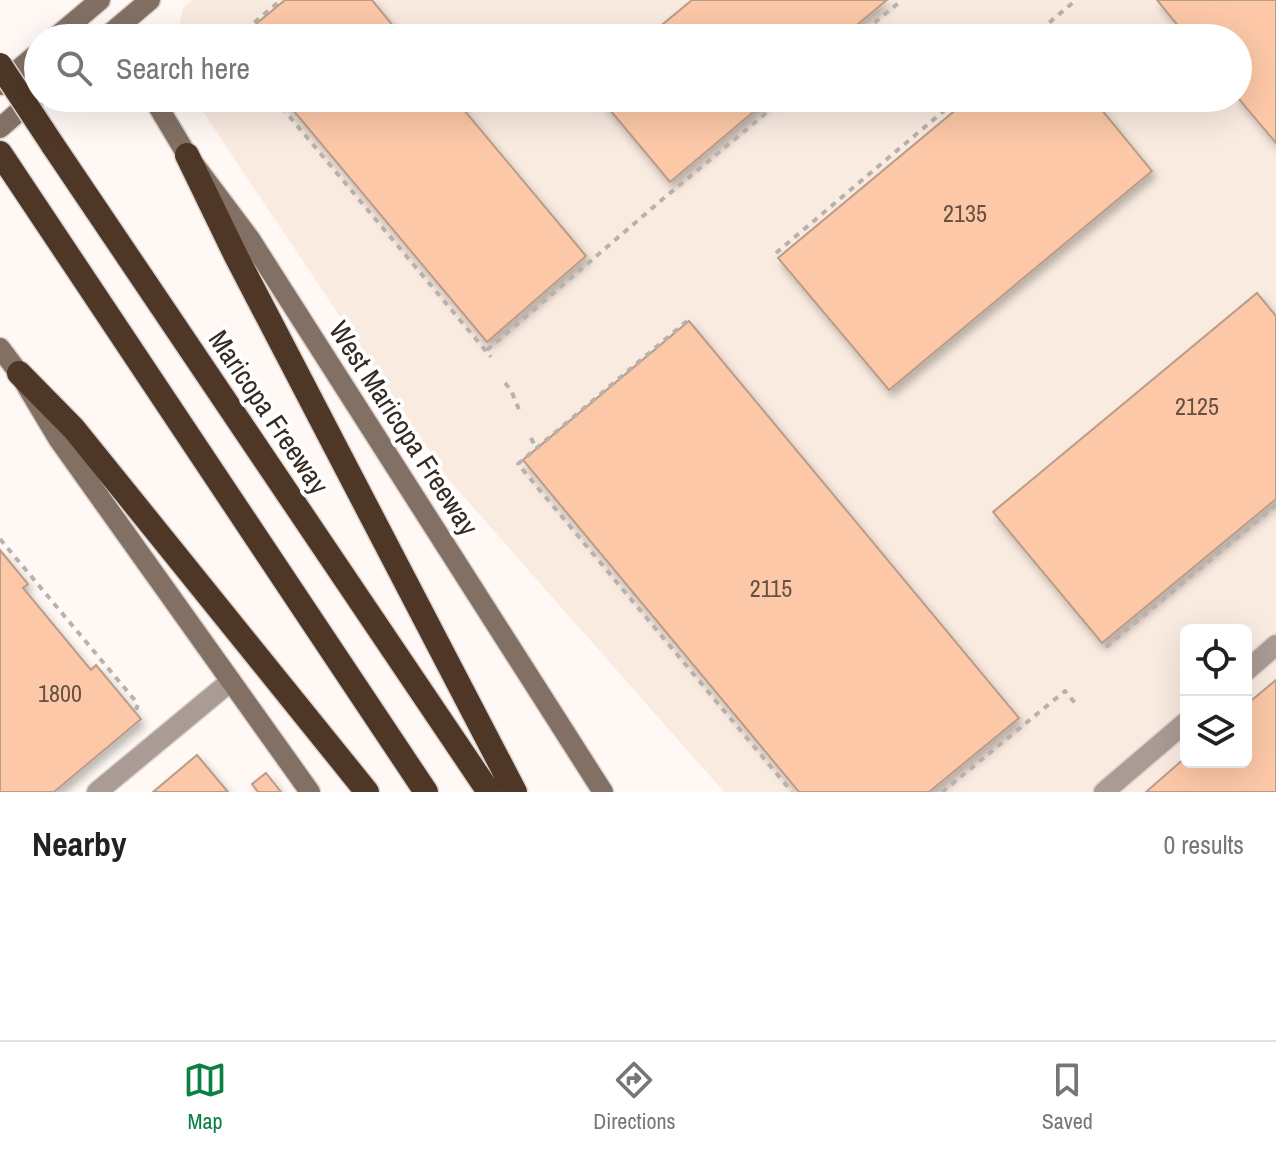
<!DOCTYPE html>
<style>
body{margin:0;font-family:"Archivo Narrow",sans-serif;background:#f6f6f6;color:#222}
.controls{position:absolute;right:24px;bottom:24px;display:grid;overflow:hidden;border-radius:12px;box-shadow:0 8px 32px #0002}
.controls button{width:72px;height:72px;display:grid;place-items:center;padding:0;border:0;border-bottom:2px solid #e0e0e0;background:#fff;color:#222;font:40px sans-serif}
.list{margin:0;padding:0;list-style:none}
h2{display:flex;justify-content:space-between;align-items:center;height:104px;margin:0;padding:0 32px;font-size:34px}
h2 small{font-size:26px;font-weight:400;color:#767676}
.icon{flex:none;width:44px;height:44px;fill:none;stroke:currentColor;stroke-width:2;stroke-linecap:round;stroke-linejoin:round}
.map{position:relative;flex:none;width:1276px;height:792px;overflow:hidden}
.search{position:absolute;background:#fff;box-shadow:0 8px 32px #0002;left:24px;right:24px;top:24px;height:88px;display:flex;align-items:center;gap:20px;box-sizing:border-box;padding:0 28px;border-radius:44px;color:#767676;font-size:30px}
.sheet{height:248px;background:#fff}
nav{display:flex;justify-content:space-around;align-items:center;box-sizing:border-box;height:112px;border-top:2px solid #e0e0e0;background:#fff;font-size:22px;color:#767676}
nav a{display:grid;justify-items:center;gap:4px}
nav .on{color:#0b8043}
.map>svg:first-child{display:block}
.built{fill:#faebe1;fill-rule:evenodd}
.building{fill:#fcc8a7;stroke:#ba9c8a;stroke-width:2;filter:url(#shadow)}
.lines{fill:none;stroke-linecap:round;stroke-linejoin:round}
.minor-casing{stroke:#dbd3ce;stroke-width:23}
.secondary-casing{stroke:#dbd3ce;stroke-width:23}
.motorway-casing{stroke:#dbd3ce;stroke-width:27}
.path{stroke:#b9b1ab;stroke-width:4;stroke-dasharray:6 6;stroke-linecap:butt}
.minor{stroke:#aa9c94;stroke-width:20}
.secondary{stroke:#837064;stroke-width:20}
.motorway{stroke:#4f3727;stroke-width:24}
.motorway-bridge-casing{stroke:#dbd3ce;stroke-width:27;stroke-linecap:butt}
.motorway-bridge{stroke:#4f3727;stroke-width:24}
.labels{text-anchor:middle;stroke-width:8;stroke-linejoin:round;paint-order:stroke}
.number-label{font-size:24px;fill:#675142}
.street-label{font-size:28px;fill:#352921;stroke:#fff}
</style>
<div class="map">
<svg width="1276" height="792" viewBox="0 0 1276 792">
<defs>
<filter id="shadow"><feDropShadow dx="3.5" dy="6" stdDeviation="4" flood-color="#0004"/></filter>
</defs>
<rect width="100%" height="100%" fill="#fff8f4"/>
<path class="built" d="M192,0H1276V792H724L449,480L194,98H1238V38H177L183,8ZM1186,630H1246V762H1186Z"/>
<path class="building" d="M285,0H372L403,38H239Z
M692,0H887L841,38H646Z
M1157,0H1276V143L1238,98V38H1188Z
M283,98H454L586,256L487,342Z
M600,98H770L670,182Z
M970,98H1092L1152,171L889,390L778,258Z
M1257,293L1276,316V499L1102,643L993,512Z
M689,321L1019,718L929,792H799L523,460Z
M0,550L28,584L23,588L91,670L96,665L141,719L54,792H0Z
M1276,680V792H1146L1186,757V762H1246V705Z
M197,755L228,792H153Z
M266,773L281,792H258L252,784Z"/>
<g class="lines">
<g class="minor-casing">
<path id="minor" d="M1246,671L1276,645
M97,792L231,681
M1104,792L1186,722"/>
</g>
<g class="secondary-casing">
<path id="secondary" d="M55,38L100,0
M105,38L150,0
M0,85L38,53
M153,98L187,155L250,239L603,792
M0,128L38,95
M0,348L19,373L59,440L310,792"/>
</g>
<g class="motorway-casing">
<path id="motorway" d="M52,144L489,792
M0,153L426,792
M187,155L236,256L515,792
M19,373L74,429L367,792"/>
</g>
<path class="path" d="M236,38L281,0
M856,38L902,0
M1031,38L1076,0
M274,98L491,357
M776,253L959,98
M687,321L518,464L792,792
M487,350L664,198L784,98
M505,383L511,390L520,412
M531,438L536,448
M0,539L138,704L136,710
M1106,647L1276,505
M942,792L1065,691L1075,703"/>
<use href="#minor" class="minor"/>
<use href="#secondary" class="secondary"/>
<use href="#motorway" class="motorway"/>
<g class="motorway-bridge-casing">
<path id="motorway-bridge" d="M0,65L52,144"/>
</g>
<use href="#motorway-bridge" class="motorway-bridge"/>
</g>
<g class="labels">
<g class="number-label">
<text x="965" y="222">2135</text>
<text x="1197" y="415">2125</text>
<text x="771" y="597">2115</text>
<text x="60" y="702">1800</text>
</g>
<g class="street-label">
<text transform="translate(269 412) rotate(56)" y="10">Maricopa Freeway</text>
<text transform="translate(404 428) rotate(57)" y="10">West Maricopa Freeway</text>
</g>
</g>
</svg>
<div class="controls">
<button><svg class="icon" aria-label="locate" viewBox="0 0 24 24"><circle cx="12" cy="12" r="6"/><path d="M12 2v4M12 18v4M2 12h4M18 12h4"/></svg></button>
<button><svg class="icon" aria-label="layers" viewBox="0 0 24 24"><path d="M12 4l9 5-9 5-9-5zM3 14l9 5 9-5"/></svg></button>
</div>
<div class="search"><svg class="icon" aria-label="search" viewBox="0 0 24 24"><circle cx="10" cy="10" r="6"/><path d="M15 15l6 6"/></svg>Search here</div>
</div>
<section class="sheet">
<h2>Nearby<small>0 results</small></h2>
<ul class="list">
</ul>
</section>
<nav>
<a class="on"><svg class="icon" aria-label="map" viewBox="0 0 24 24"><path d="M3 6l6-2 6 2 6-2v14l-6 2-6-2-6 2zM9 4v14M15 6v14"/></svg>Map</a>
<a><svg class="icon" aria-label="directions" viewBox="0 0 24 24"><path d="M12 3l9 9-9 9-9-9zM9 14v-3h6M13 9l2 2-2 2"/></svg>Directions</a>
<a><svg class="icon" aria-label="saved" viewBox="0 0 24 24"><path d="M7 4h10v16l-5-4-5 4z"/></svg>Saved</a>
</nav>
